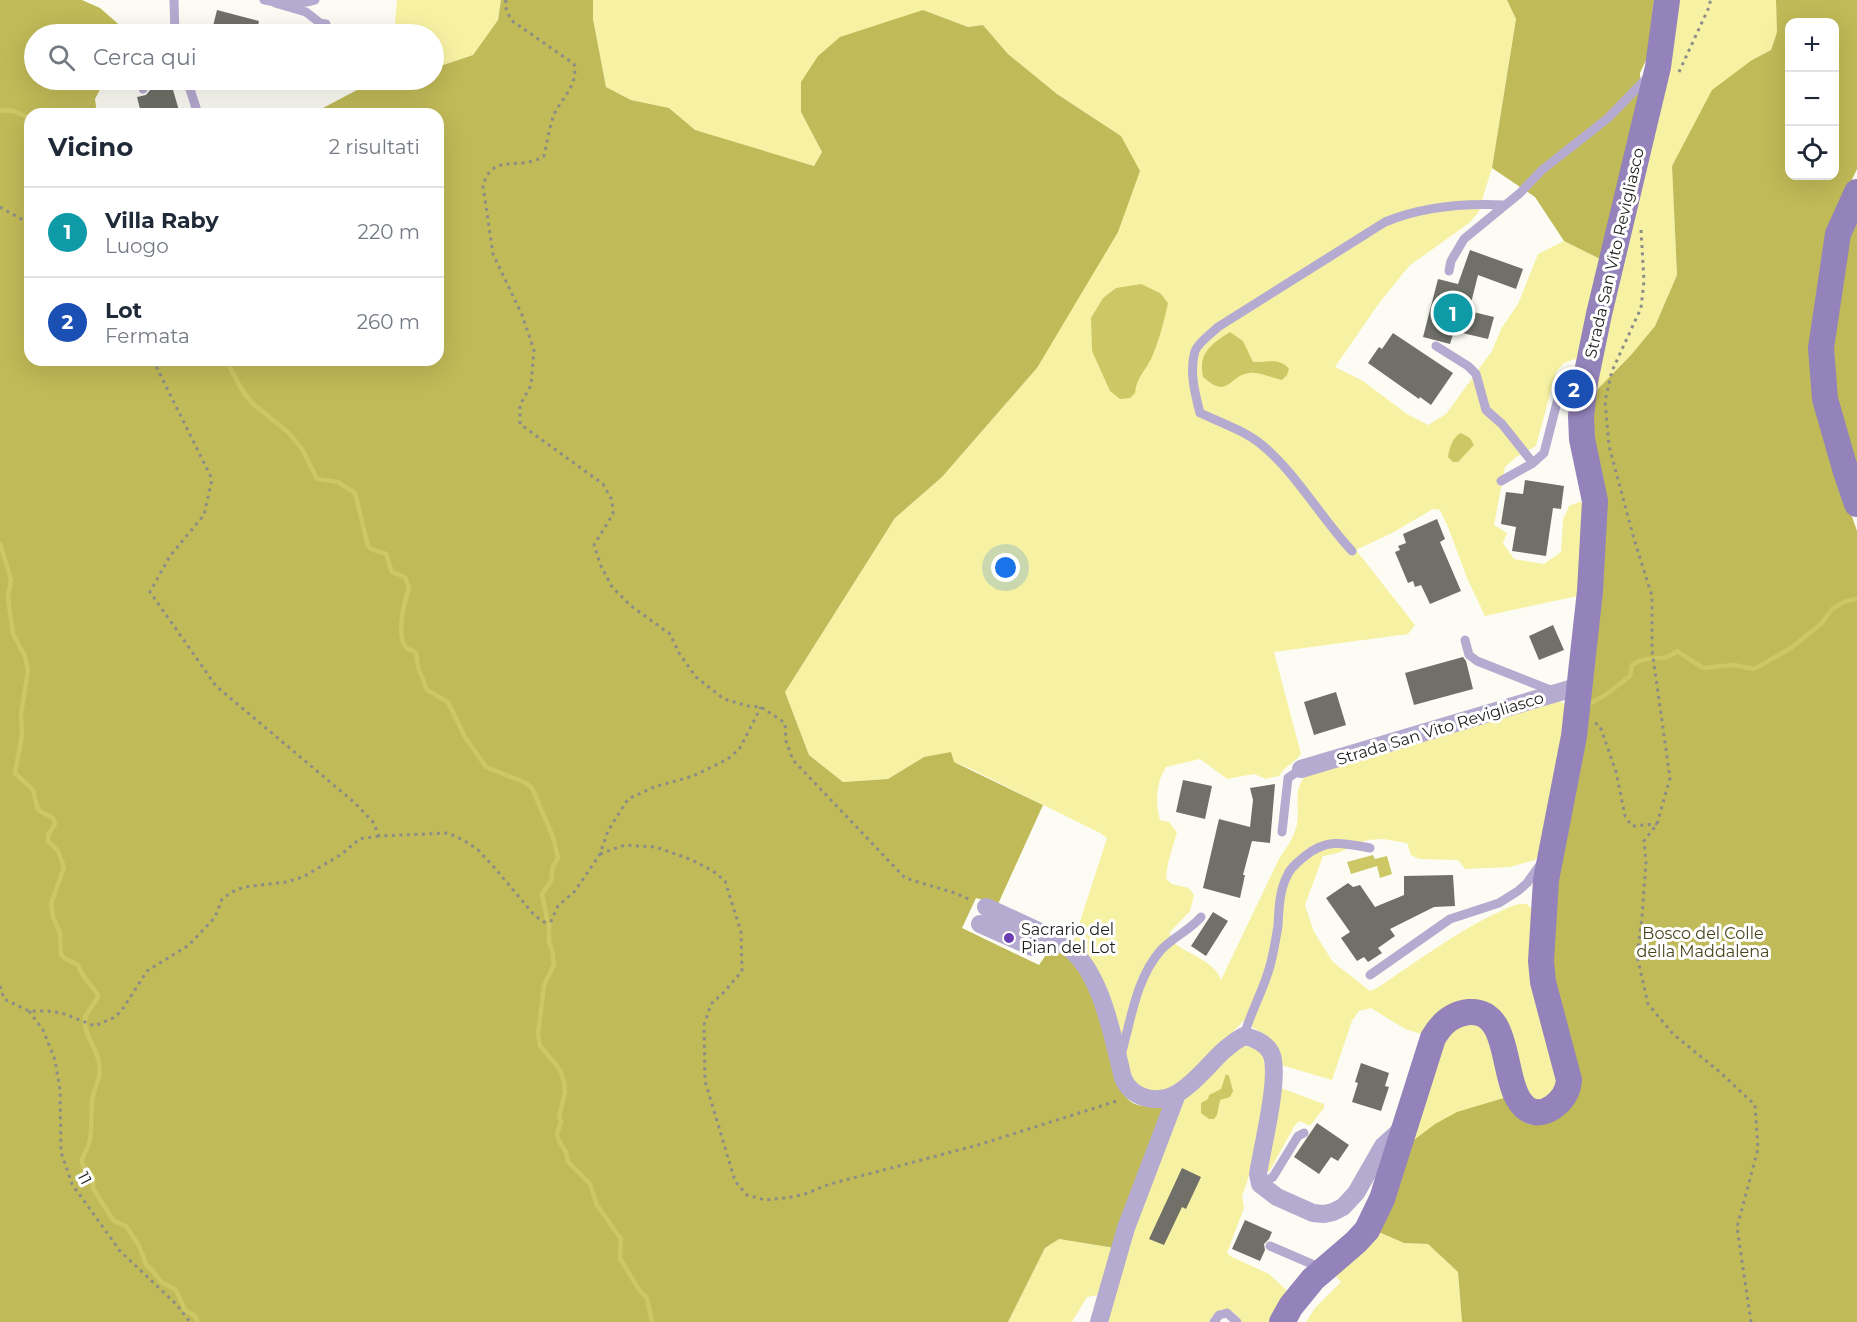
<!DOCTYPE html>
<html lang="it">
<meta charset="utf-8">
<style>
body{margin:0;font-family:Montserrat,sans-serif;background:#f6f6f7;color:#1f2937}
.controls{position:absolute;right:18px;top:18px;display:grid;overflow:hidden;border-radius:12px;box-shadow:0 6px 24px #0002}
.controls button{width:54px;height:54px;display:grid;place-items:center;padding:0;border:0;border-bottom:2px solid #e0e1e3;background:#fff;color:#1f2937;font:30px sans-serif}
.you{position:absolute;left:1006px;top:568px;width:21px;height:21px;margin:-15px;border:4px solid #fff;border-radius:50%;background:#1a73e8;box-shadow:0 0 0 9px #1a73e833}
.badge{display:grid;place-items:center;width:39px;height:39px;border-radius:50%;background:#6c3cb3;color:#fff;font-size:20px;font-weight:700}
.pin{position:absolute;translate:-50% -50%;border:3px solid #fff;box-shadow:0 2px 6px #0006}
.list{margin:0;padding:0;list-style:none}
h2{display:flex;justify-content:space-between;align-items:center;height:78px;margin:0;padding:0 24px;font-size:26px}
h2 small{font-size:20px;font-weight:400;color:#747a83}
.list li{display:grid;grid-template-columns:39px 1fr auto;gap:18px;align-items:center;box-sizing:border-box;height:90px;padding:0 24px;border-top:2px solid #e0e1e3}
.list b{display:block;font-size:22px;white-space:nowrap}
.list p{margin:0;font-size:20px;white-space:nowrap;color:#747a83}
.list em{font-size:20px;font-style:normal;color:#747a83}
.icon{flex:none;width:33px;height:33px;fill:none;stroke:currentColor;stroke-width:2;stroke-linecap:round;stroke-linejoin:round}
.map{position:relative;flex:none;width:1857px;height:1322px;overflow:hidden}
.search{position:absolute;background:#fff;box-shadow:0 6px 24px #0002;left:24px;top:24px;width:420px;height:66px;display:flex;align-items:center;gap:15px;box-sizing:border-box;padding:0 21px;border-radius:33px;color:#747a83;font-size:22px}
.panel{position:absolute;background:#fff;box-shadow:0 6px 24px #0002;left:24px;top:108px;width:420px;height:258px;border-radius:18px}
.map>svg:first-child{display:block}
.green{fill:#f7f2a3}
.forest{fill:#c1ba58;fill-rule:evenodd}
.water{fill:#cec765}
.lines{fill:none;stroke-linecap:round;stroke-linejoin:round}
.stream{stroke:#cec765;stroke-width:4.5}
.building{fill:#707069}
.path{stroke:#8d8d88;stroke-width:3;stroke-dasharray:3 4.5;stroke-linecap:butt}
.lane{stroke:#b5abd0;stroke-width:9}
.street{stroke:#b5abd0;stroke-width:18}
.secondary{stroke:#9483ba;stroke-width:26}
.poi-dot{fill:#6c3cb3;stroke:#fff;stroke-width:2}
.labels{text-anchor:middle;stroke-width:6;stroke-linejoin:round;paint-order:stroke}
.street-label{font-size:16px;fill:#1e1e1c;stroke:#fff}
.poi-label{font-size:16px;fill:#1e1e1c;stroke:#fff;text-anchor:start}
.park-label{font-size:16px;fill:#48451c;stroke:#fff}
</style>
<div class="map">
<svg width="1857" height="1322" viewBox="0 0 1857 1322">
<rect width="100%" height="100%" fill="#fcfcf4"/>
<path class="green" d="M397,0H501L498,20L473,55L434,68V34H394Z
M593,0H1507L1516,19L1492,168L1478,213L1469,223L1409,266L1377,306L1335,367L1363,381L1407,414L1428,425L1446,414L1492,351L1501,329L1518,304L1538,254L1564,241L1602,260L1581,357L1564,363L1556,372L1536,446L1516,457L1505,467L1494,525L1507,533L1503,543L1514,559L1544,564L1561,552L1563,520L1569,506L1579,502L1588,504L1582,595L1485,616L1467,578L1448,527L1440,510L1433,509L1392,533L1356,550L1415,625L1408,634L1274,652L1301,754C1295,763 1285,765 1279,776L1266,779L1254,774L1227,779L1200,759L1166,767C1156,783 1155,801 1160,820L1169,822L1177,832L1168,863L1166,879L1172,884L1189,888L1194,895L1190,911L1169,933C1172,937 1173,942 1177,945C1192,956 1215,962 1221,980L1279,859C1286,848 1294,838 1297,824C1300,805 1292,790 1307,774L1558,701L1565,704L1570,711L1545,848L1535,860L1510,867L1465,869L1458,860L1419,859L1411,855L1407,843L1383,839L1367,840L1338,853L1323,856L1305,905L1314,932L1333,962L1370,991C1383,986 1393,976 1405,969C1436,948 1467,926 1501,911C1510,907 1517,903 1527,904L1535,912L1558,1081C1554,1093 1549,1099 1536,1100L1524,1089L1494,1011L1428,1036L1405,1029L1371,1008L1359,1011L1352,1021L1332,1080L1281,1065L1265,1035L1243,1021C1235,1031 1225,1038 1216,1047C1200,1062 1183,1091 1158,1091C1152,1091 1145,1089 1139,1088L1131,1078L1074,940L1107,838L1100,833L969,768L954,762L924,757L888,779L843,782L809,755L785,692L895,518L942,477L1037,368L1121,136L1057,94L1008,54L983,25L968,27L923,10L801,112L822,152L814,166L694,130L669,108L631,100L606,87L593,19Z
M1676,0H1776L1777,32L1771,50L1752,60L1672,165L1677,275L1655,326L1631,355L1588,399Z
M1455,1024L1480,1025L1491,1035L1507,1097L1485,1104L1406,1146L1438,1046Z
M1244,1046L1254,1048L1263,1055L1268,1082L1248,1179L1242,1196L1244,1208L1227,1253L1232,1257L1269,1274L1291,1294L1273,1322H1242C1232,1306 1218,1304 1209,1322H1104L1114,1281L1180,1103L1236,1047Z
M1281,1088L1324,1104V1108L1310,1126L1300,1121L1295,1125L1269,1172L1266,1170Z
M1374,1230L1404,1243L1428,1244L1458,1272L1462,1322H1306L1315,1308L1341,1282L1334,1274Z
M1059,1239L1115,1248L1098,1295L1087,1297L1072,1322H1008L1045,1248Z"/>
<path class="forest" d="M0,0H82L100,8L123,28L125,34H34V80H105L95,99L97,114H30V360H438V114H316L321,109L376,80H434V68L473,55L498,20L501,0H593V19L606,87L631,100L669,108L695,130L814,166L822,152L801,112V82L818,56L840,37L923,10L968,27L983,25L1008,54L1057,94L1121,136L1140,171L1118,232L1037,368L942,477L895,518L785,692L809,755L843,782L888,779L924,757L951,752L954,762L1043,805L998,904L976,898L962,928L1039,965L1046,955L1057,950L1076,964L1096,1005L1117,1085C1131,1108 1140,1108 1165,1104L1115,1248L1059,1239L1045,1248L1008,1322H0Z
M1507,0H1654L1647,58L1640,73L1641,96L1602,260L1564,241L1535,197L1492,168L1516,19Z
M1776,0H1857V169L1827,232L1825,439L1857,531V1322H1462L1458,1272L1428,1244L1404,1243L1374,1230L1406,1146L1435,1124L1457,1112L1507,1097C1517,1119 1523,1130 1549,1122L1566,1036L1549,947L1565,819L1588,399L1631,355L1655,326L1677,275L1672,166L1712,90L1752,60L1771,50L1777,32ZM1790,22H1834V176H1790Z
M1857,219V477L1828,366L1850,234Z"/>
<path class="water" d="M1141,284L1160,293L1168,303C1164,321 1159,342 1151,359C1145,371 1136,379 1135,393L1130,398L1120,399L1110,391L1092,351L1091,318L1103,298L1116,288Z
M1230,332L1243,341L1253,362C1267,363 1279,357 1289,369L1287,375L1282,380C1271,378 1259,371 1249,373C1228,376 1229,400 1203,377C1198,353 1211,344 1230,332Z
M1461,433L1470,438L1474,445L1458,462H1453L1448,457C1449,449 1453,436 1461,433Z
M1373,855L1375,859L1387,856L1392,874L1380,878L1377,866L1351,874L1347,862Z
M1226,1074L1229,1076L1233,1091L1230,1097L1220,1100L1217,1115L1214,1119H1209L1201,1113V1103L1208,1099L1209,1095L1221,1089Z"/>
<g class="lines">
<path class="stream" d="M0,111C12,108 19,114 30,118
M226,360L242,390L252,403L289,433L302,449L317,479L338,482L355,493L368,546L371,549L386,554L392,572L405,577L409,588C405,600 394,639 408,649C411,650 414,651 416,653L418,667L427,690L448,702L465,737L486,767L526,783L532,788L553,837L558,858L553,866L551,881L542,894L547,919
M0,544L11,579L8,598L13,634L25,656L28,671L21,714L22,735L15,773L33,790L38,810L53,818L55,824L48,835V841L58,851L64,867L51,904L53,917L60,933L61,954L64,958L78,965C80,975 92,985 98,995C96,1005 87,1009 85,1019C82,1030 97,1050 99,1062C102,1083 93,1085 92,1103C91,1115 92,1127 90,1140C86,1159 72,1159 93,1176V1188L106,1209L114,1221L126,1226L139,1246L147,1266L152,1270L161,1282L176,1290L185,1310L195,1316L198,1322
M1587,705L1604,696L1630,676L1632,665C1648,653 1663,664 1677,651L1703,668L1734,665L1754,669L1791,648L1821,624L1832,609L1846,601L1857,599
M549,924V943L552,949L554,965L544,985L538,1035L540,1046L554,1062L561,1072L564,1082L565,1092L559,1117L561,1122L557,1134L559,1141L566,1152L568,1162L590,1184L597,1205L621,1239L620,1258L639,1290L647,1298L652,1322"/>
</g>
<path class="building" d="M217,10L259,21L256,34H211Z
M171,83L180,114H146L144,108L140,109L137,97L146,95L151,89Z
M1470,250L1523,269L1516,289L1478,275L1469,311L1494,317L1488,339L1454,331L1450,344L1423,337L1438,279L1458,284Z
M1393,333L1453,373L1431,405L1420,397L1419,399L1368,363L1379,347L1382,349Z
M1525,480L1564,486L1561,509L1553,508L1546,556L1512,551L1516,527L1501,524L1506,492L1523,494Z
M1437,519L1445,539L1440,542L1461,591L1430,604L1421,585L1415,587L1413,581L1408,583L1395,552L1400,550L1398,546L1406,543L1403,534Z
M1553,625L1564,650L1539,660L1529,636Z
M1463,657L1466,661L1473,689L1414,705L1405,673Z
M1336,692L1346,725L1314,735L1304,702Z
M1183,780L1212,786L1205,819L1176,812Z
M1275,784L1270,843L1252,841L1243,875H1245L1240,898L1203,888L1219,819L1250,827L1253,800L1250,788Z
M1453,875L1455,906L1434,907L1390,929L1395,936L1378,948L1382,953L1368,962L1364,957L1357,961L1341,938L1350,932L1326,898L1348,883L1353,887L1360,885L1375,907L1404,895V876Z
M1213,912L1228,921L1206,956L1191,946Z
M1361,1063L1389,1073L1385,1086L1389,1087L1381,1111L1352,1102L1358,1083L1355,1082Z
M1317,1123L1349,1145L1338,1161L1331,1157L1319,1174L1294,1157Z
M1182,1168L1201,1177L1186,1209L1182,1207L1164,1245L1149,1239Z
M1245,1220L1272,1232L1269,1239L1264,1244L1265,1250L1260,1261L1232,1249Z"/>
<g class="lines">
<path class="path" d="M506,0L505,6L511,20L574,64C579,86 560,99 553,117C549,130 547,143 544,156C520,172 492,151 483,186L493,254L522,315L534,350L531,385L520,405V424L603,484L612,500L613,514L594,545L601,566L612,587L631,606L670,634L679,653L696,677L724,699L748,706L761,707L785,723L786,741L793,760L905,878L955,893L971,900
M1679,72L1710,5V0
M0,207L30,224
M1641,230L1644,281L1641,308L1612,371L1605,401L1609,446L1634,539L1652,596V650L1670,778L1657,824L1644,841L1646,862L1642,917L1637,956L1648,1004L1673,1034L1721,1073L1755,1105L1758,1149L1737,1227L1751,1322
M153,360L212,479L204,515L170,556L150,592L216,686L355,803L373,822L379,836L448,833L465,841L478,850L493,866L535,916L544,922L551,921L558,906L575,891L600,854L608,831L628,799L654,787L693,776L728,759L740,748L761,707
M1595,723L1600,726L1616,772L1625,816L1632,826L1657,824
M600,854L625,845L656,847L692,860L713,871L725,881L741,932L742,971L724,992L711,1004L704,1025L705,1081L735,1181L747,1195L765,1200L786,1198L805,1194L830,1184L978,1145L1120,1100
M0,986L4,999L29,1011H47L62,1013L95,1026L115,1017L122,1010L147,971L189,945L215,917L222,899L232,892L244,887L286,882L303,877L342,854L359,839L379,836
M29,1011L43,1030L55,1060L60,1090L61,1152L72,1184L120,1251L177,1305L190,1322"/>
<path class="lane" d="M174,0L175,34
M264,0C280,4 299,5 315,0
M275,3L306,12L320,23L326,24
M187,80L198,114
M143,89L148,80
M1449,271L1451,261L1464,239L1520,193L1542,170L1608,118L1648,77
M1436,346L1468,366L1476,374L1486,410L1502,424L1533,463
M1501,481L1533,463L1544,453L1563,379L1572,373L1586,368
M1352,551C1321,518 1296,473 1262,445C1245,431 1220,422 1200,413C1195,394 1189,371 1195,351C1199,342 1211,334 1218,327L1385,222C1421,207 1465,203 1505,205
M1465,640L1469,655L1477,661L1553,691
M1282,832L1288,778L1301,769
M1370,975L1450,919L1499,903L1518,891L1527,883L1540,865
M1244,1036C1251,1010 1265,988 1271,962C1274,950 1276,938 1278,926C1279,909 1279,892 1287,876C1290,868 1298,862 1305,856C1327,838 1344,843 1370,848
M1121,1055C1131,1020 1136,978 1161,950C1173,937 1189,931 1201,917
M1260,1184L1273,1177L1298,1136L1304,1133
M1270,1246L1321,1268
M1214,1322L1219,1315L1227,1313L1237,1322"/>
<path class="street" d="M1301,769L1580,686
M986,907C1012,919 1042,931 1066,946C1101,969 1113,1038 1123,1078C1132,1099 1158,1105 1178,1093C1203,1078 1217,1050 1244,1036C1254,1038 1265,1042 1271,1053C1281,1074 1262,1148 1258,1174L1260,1184L1277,1197L1313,1213L1324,1214L1333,1212L1343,1207L1356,1193L1383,1146L1403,1128
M980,924L1032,947
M1099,1322L1126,1228L1177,1094"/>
<path class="secondary" d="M1857,192L1838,234L1821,348L1825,399L1846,472L1857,504
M1282,1322L1291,1306L1313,1279L1356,1242L1367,1230L1382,1199L1433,1038C1441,1024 1451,1014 1469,1012C1517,1009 1497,1096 1531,1111C1539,1114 1546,1112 1553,1107C1563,1100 1568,1092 1569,1080L1543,982L1541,961L1546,880L1574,736L1590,591L1595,501L1582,439L1581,416L1585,382L1599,314L1658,67L1667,0"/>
</g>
<circle class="poi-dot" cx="1009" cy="938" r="6"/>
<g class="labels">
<g class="street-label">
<text transform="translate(1614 253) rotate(-77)" y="6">Strada San Vito Revigliasco</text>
<text transform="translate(1440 728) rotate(-17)" y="6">Strada San Vito Revigliasco</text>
<text transform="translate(85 1178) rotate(63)" y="6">11</text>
</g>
<g class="poi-label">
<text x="1021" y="935">Sacrario del<tspan x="1021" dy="18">Pian del Lot</tspan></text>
</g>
<g class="park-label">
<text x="1703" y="939">Bosco del Colle<tspan x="1703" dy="18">della Maddalena</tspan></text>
</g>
</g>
</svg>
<div class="controls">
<button>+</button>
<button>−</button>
<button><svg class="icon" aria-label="locate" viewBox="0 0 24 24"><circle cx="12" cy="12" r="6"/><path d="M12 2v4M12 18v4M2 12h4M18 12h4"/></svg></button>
</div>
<div class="you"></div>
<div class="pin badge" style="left:1453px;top:313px;background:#0f9aa8">1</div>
<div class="pin badge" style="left:1574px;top:389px;background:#1a4fb4">2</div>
<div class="search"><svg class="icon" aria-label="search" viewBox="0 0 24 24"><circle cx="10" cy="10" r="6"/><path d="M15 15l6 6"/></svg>Cerca qui</div>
<section class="panel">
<h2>Vicino<small>2 risultati</small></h2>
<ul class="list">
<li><span class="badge" style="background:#0f9aa8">1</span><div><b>Villa Raby</b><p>Luogo</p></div><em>220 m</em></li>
<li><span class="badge" style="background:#1a4fb4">2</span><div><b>Lot</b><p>Fermata</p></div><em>260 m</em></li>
</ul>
</section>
</div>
